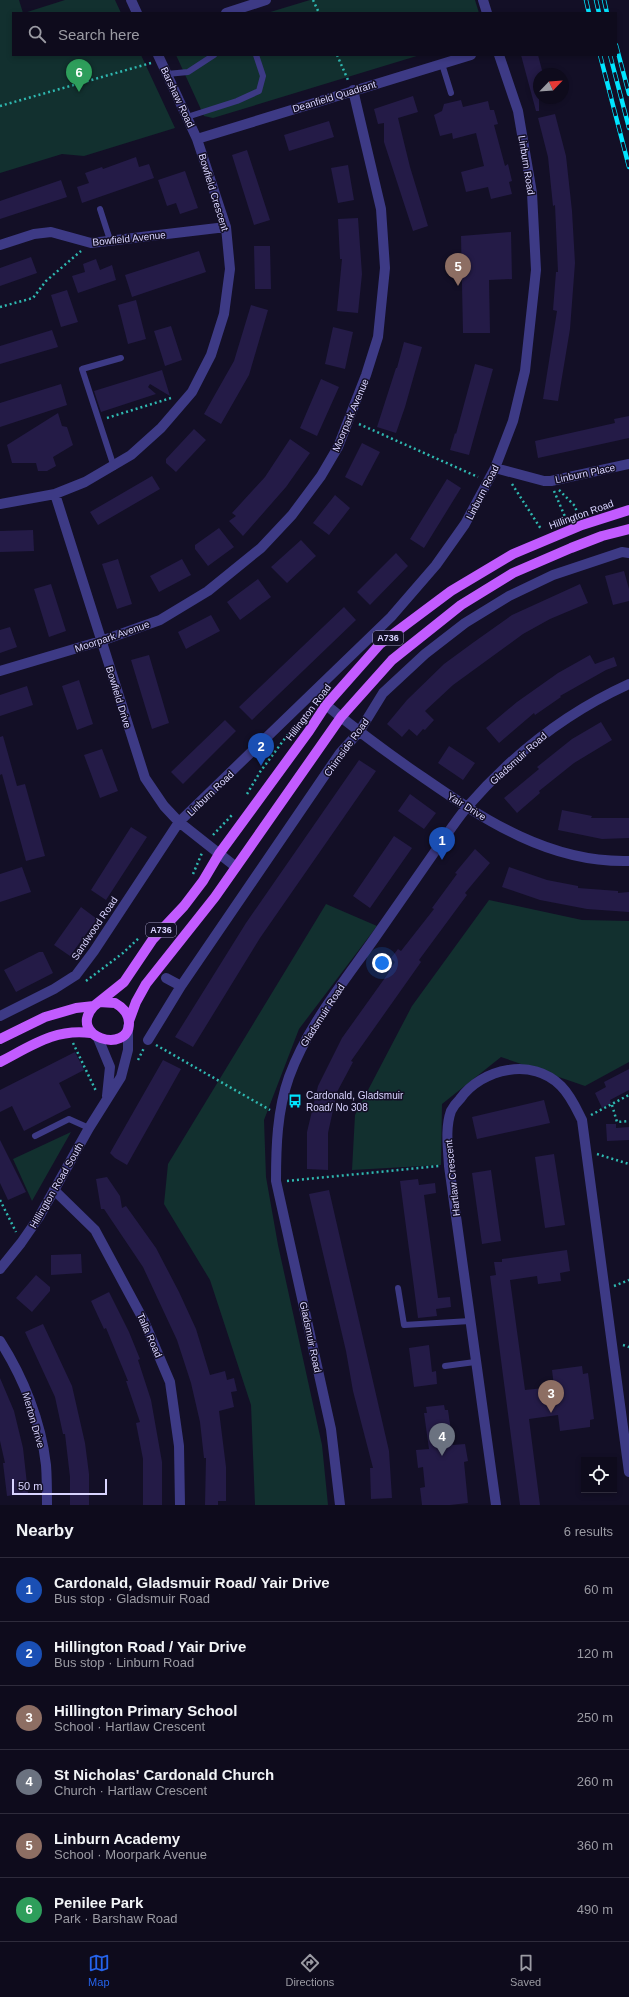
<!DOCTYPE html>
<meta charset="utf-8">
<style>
body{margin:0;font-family:Helvetica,sans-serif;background:#1c1929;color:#f1f3f6}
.controls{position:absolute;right:12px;bottom:12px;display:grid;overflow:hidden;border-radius:0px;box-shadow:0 2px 6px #0003}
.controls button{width:36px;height:36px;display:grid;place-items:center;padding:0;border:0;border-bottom:1px solid #2e2b3b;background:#0e0b1c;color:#f1f3f6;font:20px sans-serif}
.compass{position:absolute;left:533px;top:68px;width:36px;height:36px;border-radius:50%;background:#0e0b1c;box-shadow:0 2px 6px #0003;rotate:65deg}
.scale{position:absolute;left:12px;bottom:10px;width:95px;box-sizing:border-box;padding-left:4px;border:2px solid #d9d4ff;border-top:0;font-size:11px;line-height:14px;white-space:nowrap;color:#d9d4ff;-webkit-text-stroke:3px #130f26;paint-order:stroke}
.you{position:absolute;left:382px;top:963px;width:14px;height:14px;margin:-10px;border:3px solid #fff;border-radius:50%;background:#1a73e8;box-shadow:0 0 0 6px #1a73e833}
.badge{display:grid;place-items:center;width:26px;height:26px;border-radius:50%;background:#2563eb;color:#fff;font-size:13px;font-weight:700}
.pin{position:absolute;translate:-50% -33px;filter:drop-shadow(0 1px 2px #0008)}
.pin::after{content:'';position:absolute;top:21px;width:14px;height:12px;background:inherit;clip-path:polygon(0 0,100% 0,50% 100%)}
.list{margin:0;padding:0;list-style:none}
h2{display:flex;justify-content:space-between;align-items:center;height:52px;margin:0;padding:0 16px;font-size:17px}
h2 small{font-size:13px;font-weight:400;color:#9b9ba3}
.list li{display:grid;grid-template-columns:26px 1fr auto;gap:12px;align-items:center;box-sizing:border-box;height:64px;padding:0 16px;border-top:1px solid #2e2b3b}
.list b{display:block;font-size:15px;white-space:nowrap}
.list p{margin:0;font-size:13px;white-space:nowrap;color:#9b9ba3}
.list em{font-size:13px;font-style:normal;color:#9b9ba3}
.icon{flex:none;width:22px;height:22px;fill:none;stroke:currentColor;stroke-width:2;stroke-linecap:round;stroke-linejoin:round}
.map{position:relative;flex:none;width:629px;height:1505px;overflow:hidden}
.search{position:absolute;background:#0e0b1c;box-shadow:0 2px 6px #0003;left:12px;right:12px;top:12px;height:44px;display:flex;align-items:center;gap:10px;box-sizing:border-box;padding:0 14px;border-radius:0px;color:#9b9ba3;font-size:15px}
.sheet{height:436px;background:#0e0b1c}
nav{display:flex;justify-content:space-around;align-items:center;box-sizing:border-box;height:56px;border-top:1px solid #2e2b3b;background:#0e0b1c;font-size:11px;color:#9b9ba3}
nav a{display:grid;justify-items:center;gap:2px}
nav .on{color:#2563eb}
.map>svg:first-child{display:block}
.green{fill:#12302f}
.building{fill:#241b47}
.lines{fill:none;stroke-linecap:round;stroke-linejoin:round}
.path{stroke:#2fb8b0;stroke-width:2.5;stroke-dasharray:2 3;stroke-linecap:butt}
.service{stroke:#3d3a85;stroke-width:6}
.minor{stroke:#3d3a85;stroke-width:10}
.tertiary{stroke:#3d3a85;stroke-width:10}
.primary{stroke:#c25bff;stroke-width:10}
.rail-casing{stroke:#00e5ff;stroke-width:4.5}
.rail{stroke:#130f26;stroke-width:3;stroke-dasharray:9;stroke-linecap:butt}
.labels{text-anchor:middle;stroke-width:3;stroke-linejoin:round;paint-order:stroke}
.shield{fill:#130f26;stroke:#9e99be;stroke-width:1}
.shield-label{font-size:9px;font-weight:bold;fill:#d9d4ff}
.street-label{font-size:10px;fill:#d9d4ff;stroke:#130f26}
.poi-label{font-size:10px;fill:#d9d4ff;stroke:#130f26;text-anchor:start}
</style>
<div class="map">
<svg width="629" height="1505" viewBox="0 0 629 1505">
<rect width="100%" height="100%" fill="#130f26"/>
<path class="green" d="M0,0H19L23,13H13V55H141L175,128L84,156L62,154L0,173Z
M65,0H115L121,13H24Z
M310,0H475L479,13H267Z
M176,55H420L213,118L204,116Z
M489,900L582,920L629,921V1062L585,1086L501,1057L442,1104L441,1165L352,1170L355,1115L412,1006Z
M326,904L377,926L299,1029L264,1120L266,1177L278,1245L322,1445L328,1505H255L251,1405L210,1280L164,1204L168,1164Z
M71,1132L32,1201L13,1159Z"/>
<path class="building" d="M521,55H538L543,74H539V111H536Z
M413,96L418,112L398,118L410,167L428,226L413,231L384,142V123L378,124L374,109Z
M461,100L463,107L488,101L490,110H494L498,124L494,125L505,166L508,164L512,181L509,182L512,194L491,199L488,187L466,192L461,172L484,166L476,133L453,139L452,133L440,136L434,115L442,111L444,104Z
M555,114L566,156L572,211L575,263L570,329L558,401L543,399L557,311L553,310L556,272H558L555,205L553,206L548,157L538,118Z
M329,121L334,137L289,151L284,135Z
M247,150L270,220L254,225L232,155Z
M136,157L139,167L149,164L154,178L82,203L77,187L89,183L85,173L102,167L103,169Z
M348,165L354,200L338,203L331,168Z
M185,171L198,208L180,214L176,203L167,206L158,180Z
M61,180L67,197L0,219V201Z
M358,218L362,274L358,313L337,311L342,259H340L338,219Z
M511,232L512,279L489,280L490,333H463L461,236Z
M254,246H270L271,289H255Z
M199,251L206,272L132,297L125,275Z
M31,257L37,273L0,286V268Z
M96,259L100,270L112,265L116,280L78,293L72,276L85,272L83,264Z
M67,290L78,322L61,327L51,295Z
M136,300L146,339L128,344L118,305Z
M251,305L268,310L249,375L221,424L204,414L234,361Z
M171,326L182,360L165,366L154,331Z
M333,327L353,332L345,369L325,364Z
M52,330L58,347L0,364V346Z
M404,342L422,347L405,407L396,433L377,427L396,368H397Z
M475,364L493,369L469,455L450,450L455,433L456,434Z
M162,370L170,396L150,384L148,387L156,394L101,412L94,391Z
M321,379L339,387L317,436L300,428Z
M61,384L67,405L0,427V403Z
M58,413L62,426L67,427L73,445L53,457L56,466L47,471H38L36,463H12L7,445Z
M629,416V438L538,458L535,441L615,423L614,419Z
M194,429L206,440L176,472L166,463V459Z
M290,439L310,453L286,487L243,536L229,521L236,516L232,513L265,477Z
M362,443L380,452L362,486L345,477Z
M152,476L160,489L98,525L90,512Z
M447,479L461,488L424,548L410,539Z
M335,495L350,508L329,535L313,523Z
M219,528L234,547L208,566L195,549V545Z
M33,530L34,551L0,552V531Z
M301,540L316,556L287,583L271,567Z
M396,553L408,566L370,605L357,592Z
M118,559L132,604L117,609L102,564Z
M182,559L191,575L159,592L150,576Z
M624,571L629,589V601L613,605L605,576Z
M258,579L271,597L240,620L227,602Z
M51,584L66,631L49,637L34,589Z
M580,584L588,603L550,619L523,634L453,685L425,711L434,720L425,730L423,729L417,736L409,729L402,737L387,724L407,700L444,664L474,642L512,615Z
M344,607L356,620L252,720L239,707Z
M211,615L220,631L186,649L178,632Z
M10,627L17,647L0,653V630Z
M149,655L169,723L152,729L131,660Z
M590,655L595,664L614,657L617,666L606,670L560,696L561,697L535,715L534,713L499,743L486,728L517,702L558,673Z
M79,680L93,724L77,730L62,686Z
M27,686L33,705L0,716V695Z
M225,720L236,731L183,784L171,772Z
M601,722L612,740L574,763L539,791L540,793L517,813L504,798L539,769L537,767L572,739Z
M3,736L17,786L25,784L45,856L26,861L2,774L0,775V737Z
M449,746L475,763L463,780L438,763Z
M102,749L118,791L100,798L84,755Z
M359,760L376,771L260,938L193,1047L175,1037L246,923Z
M410,794L436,813L424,829L398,811Z
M562,810L592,816L591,818H629V838L602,839L558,830Z
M131,827L147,837L106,900L91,890Z
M394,836L412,848L370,908L353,896Z
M475,849L490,863L465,893L467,895L419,960L421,962L351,1061L353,1062L337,1092L328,1133V1170L307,1169V1132L318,1086L342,1038L387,975L395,962L391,958L398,949L401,951L434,909L432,908L457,874L455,873Z
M22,867L31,892L0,902V874Z
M509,867L547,880L578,886V888L618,891V893L629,892V912L587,909L540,900L502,887Z
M81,907L97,919L70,956L54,945Z
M39,952H43L53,973L16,992L4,970Z
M75,1052L84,1070L59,1083L71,1107L24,1131L12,1106L0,1112V1090Z
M163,1060L181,1069L127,1165L115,1158L110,1153Z
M629,1069V1090L610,1100L611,1103L602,1108L595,1093L606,1087L604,1082Z
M544,1100L550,1123L477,1139L472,1117Z
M606,1124H616V1128L629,1127V1140L607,1141Z
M0,1140L26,1192L8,1200L0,1183Z
M554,1154L565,1225L545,1228L535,1157Z
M491,1170L501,1241L482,1244L472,1173Z
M107,1177L120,1196L122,1208L126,1206L156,1248L179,1292L196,1329L210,1375L225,1371L227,1380L234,1378L237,1391L231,1392L234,1407L219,1411L226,1467V1501H218V1505H205L206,1458H204L200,1422L191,1383L177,1340L143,1267L104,1209H101L96,1179Z
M418,1179L419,1185L435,1183L436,1193L424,1195L438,1298L450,1297L451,1307L436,1309L437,1316L418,1318L400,1181Z
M329,1190L389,1451L392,1498L371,1499L370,1468H373L353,1391L346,1351L309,1194Z
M567,1250L570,1271L560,1273L561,1281L538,1284L537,1276L510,1280L525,1390L554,1387L552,1370L582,1366L583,1374L588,1373L594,1419L590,1420V1427L560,1431L558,1415L529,1419L540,1505H520L490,1276L496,1275L494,1262H502V1259Z
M81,1254L82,1273L51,1275V1255Z
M36,1275L50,1287V1291L32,1312L16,1298Z
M109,1292L129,1332L140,1359L138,1360L151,1400L162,1462V1505H143V1459L136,1423L140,1422L126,1381H128L106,1328L104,1329L91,1301Z
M43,1324L72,1386L85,1443L89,1474V1505H70V1477L65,1434H63L55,1397L25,1332Z
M429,1345L432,1372L436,1371L437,1384L414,1387L409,1348Z
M0,1378L14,1411L23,1448L28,1493L7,1496L3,1463H5L0,1441Z
M444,1405L445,1410H448L453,1445L465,1444L468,1461L464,1462L468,1503L450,1505H422L420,1488L425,1487L423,1467L418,1468L416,1450L429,1449L424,1413H427L426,1407Z"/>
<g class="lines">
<path class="path" d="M313,0L319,13
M337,55L348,80
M0,106L151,63
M0,307L33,298L46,281L81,251
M107,418L171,398
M359,424L478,477
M512,484L541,529
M559,490L575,506L578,516
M554,491L566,519
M247,794L260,772L292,729
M213,835L233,814
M193,874L202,853
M86,981L123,953L140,937
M73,1043L96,1091
M156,1045L270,1110
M138,1060L144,1048
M612,1105L617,1122L629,1121
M591,1115L629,1095
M597,1154L629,1164
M287,1181L439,1166
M0,1200L16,1232
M614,1286L629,1280
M623,1345L629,1347"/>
<path class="service" d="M442,64L451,93
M167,74L188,72L214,55
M187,117L237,101L259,91L263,76L256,55
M100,209L110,240
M114,467L82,369L121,358
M35,1136L69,1119L89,1128
M398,1288L404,1325L470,1321
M445,1366L475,1362"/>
<path class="minor" d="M131,0L137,13
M483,0L487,13
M226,13L266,0
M197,139L471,55
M0,245L34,234L51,232L91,243L226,227
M495,468L544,481H551L629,464
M55,494L145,778L164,806L179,822L236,867
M0,504L55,494L85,482L131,455L161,428L192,392L211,355L224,314L230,269L226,227L197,139L158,55
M0,671L101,641L160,620L208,591L261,548L292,515L321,476L338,447L366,375L378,337L385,268L381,209L353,90
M326,705C358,731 390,755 424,778C486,821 550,863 629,861
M166,978L181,986
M0,1016L54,989L76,975L94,951L179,822L391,617L436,565L465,524L495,468L513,421L525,371L536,270L532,193L518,111L499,55
M148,1040L181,986L340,753L359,732L383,693L425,654L465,623L509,596L553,575L622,552L629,553
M54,1190L95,1230L144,1321L170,1382L179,1446L180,1505
M0,1341C23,1377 41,1421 46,1465C47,1478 47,1492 47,1505
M340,1505L331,1429L276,1181C276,1147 277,1111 289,1077C307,1027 343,983 374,939C394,910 415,880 436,850C446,836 456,820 468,806C514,753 565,713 629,684
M496,1505L449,1166C448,1148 445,1128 451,1111C453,1107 457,1102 460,1099C482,1068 533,1057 561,1086C571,1096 576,1108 582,1120L629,1472"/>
<path class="tertiary" d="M98,1038L110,1067L107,1096
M0,1269L21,1243L39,1217L89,1128L121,1077L128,1050V1027"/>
<path class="primary" d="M99,1002L115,1003C122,1007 129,1014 129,1023C129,1055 66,1037 94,1006L124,982L153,939L184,906L203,881L219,854L309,731L326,705L380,644L451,591L513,554L582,525L629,510
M129,1021L136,1002L146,984L215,897L341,717L392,660L461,605L513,573L571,548L602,536L629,529
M0,1039L45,1017L76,1008L94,1006
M0,1062C31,1046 55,1028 91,1033"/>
<g class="rail-casing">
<path id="rail" d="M586,0L589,13
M596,0L599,13
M604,0L607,13
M616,45L629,94
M600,55L629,167
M610,55L629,128"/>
</g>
<use href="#rail" class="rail"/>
</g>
<defs>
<g id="bus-bare" transform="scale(1.08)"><path d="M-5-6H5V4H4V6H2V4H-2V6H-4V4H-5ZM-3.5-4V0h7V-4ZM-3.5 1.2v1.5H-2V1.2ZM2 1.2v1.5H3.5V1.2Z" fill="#00e5ff" stroke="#130f26" stroke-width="2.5" paint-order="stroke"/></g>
</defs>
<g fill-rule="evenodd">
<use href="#bus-bare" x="295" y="1101"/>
</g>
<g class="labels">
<g class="shield">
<rect x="373" y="631" width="30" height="14" rx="3"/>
<rect x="146" y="923" width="30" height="14" rx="3"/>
</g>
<g class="shield-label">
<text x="388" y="641">A736</text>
<text x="161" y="933">A736</text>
</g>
<g class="street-label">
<text transform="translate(334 96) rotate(-17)" y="4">Deanfield Quadrant</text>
<text transform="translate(178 97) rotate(65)" y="4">Barshaw Road</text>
<text transform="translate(527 165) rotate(81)" y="4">Linburn Road</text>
<text transform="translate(214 192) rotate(73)" y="4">Bowfield Crescent</text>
<text transform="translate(129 238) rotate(-6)" y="4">Bowfield Avenue</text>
<text transform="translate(350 415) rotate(-67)" y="4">Moorpark Avenue</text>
<text transform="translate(585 473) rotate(-12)" y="4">Linburn Place</text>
<text transform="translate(482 492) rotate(-63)" y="4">Linburn Road</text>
<text transform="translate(581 514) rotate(-20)" y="4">Hillington Road</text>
<text transform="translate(112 636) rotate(-19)" y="4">Moorpark Avenue</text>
<text transform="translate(119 697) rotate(73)" y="4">Bowfield Drive</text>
<text transform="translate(308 712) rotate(-53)" y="4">Hillington Road</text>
<text transform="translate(346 747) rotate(-54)" y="4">Chirnside Road</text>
<text transform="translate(518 758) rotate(-42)" y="4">Gladsmuir Road</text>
<text transform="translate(210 793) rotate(-44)" y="4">Linburn Road</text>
<text transform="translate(467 806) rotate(32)" y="4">Yair Drive</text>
<text transform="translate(94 928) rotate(-56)" y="4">Sandwood Road</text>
<text transform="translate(322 1015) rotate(-57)" y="4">Gladsmuir Road</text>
<text transform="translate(452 1178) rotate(-96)" y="4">Hartlaw Crescent</text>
<text transform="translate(56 1185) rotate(-60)" y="4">Hillington Road South</text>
<text transform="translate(150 1335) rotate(66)" y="4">Talla Road</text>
<text transform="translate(311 1337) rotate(78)" y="4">Gladsmuir Road</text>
<text transform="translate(34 1420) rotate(74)" y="4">Merton Drive</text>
</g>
<g class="poi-label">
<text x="306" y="1099">Cardonald, Gladsmuir<tspan x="306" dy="12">Road/ No 308</tspan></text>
</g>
</g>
</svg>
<div class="controls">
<button><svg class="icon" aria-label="locate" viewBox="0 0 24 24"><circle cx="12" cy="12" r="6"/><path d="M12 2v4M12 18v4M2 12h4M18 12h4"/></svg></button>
</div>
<svg class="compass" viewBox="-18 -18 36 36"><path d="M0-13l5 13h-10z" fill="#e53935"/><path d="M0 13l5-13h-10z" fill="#9b9ba3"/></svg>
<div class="scale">50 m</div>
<div class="you"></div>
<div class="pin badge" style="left:442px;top:860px;background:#1a4fb4">1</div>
<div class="pin badge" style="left:261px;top:766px;background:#1a4fb4">2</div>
<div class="pin badge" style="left:551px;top:1413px;background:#8d6e63">3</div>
<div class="pin badge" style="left:442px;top:1456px;background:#6b7280">4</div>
<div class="pin badge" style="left:458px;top:286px;background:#8d6e63">5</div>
<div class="pin badge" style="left:79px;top:92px;background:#2e9e5b">6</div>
<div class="search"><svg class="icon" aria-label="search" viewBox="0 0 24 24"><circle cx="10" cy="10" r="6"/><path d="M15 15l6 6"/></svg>Search here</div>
</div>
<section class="sheet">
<h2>Nearby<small>6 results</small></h2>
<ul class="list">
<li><span class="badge" style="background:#1a4fb4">1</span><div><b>Cardonald, Gladsmuir Road/ Yair Drive</b><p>Bus stop · Gladsmuir Road</p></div><em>60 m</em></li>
<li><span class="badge" style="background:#1a4fb4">2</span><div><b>Hillington Road / Yair Drive</b><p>Bus stop · Linburn Road</p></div><em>120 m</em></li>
<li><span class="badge" style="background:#8d6e63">3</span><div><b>Hillington Primary School</b><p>School · Hartlaw Crescent</p></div><em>250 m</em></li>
<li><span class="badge" style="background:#6b7280">4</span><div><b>St Nicholas' Cardonald Church</b><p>Church · Hartlaw Crescent</p></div><em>260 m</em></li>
<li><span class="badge" style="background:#8d6e63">5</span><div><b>Linburn Academy</b><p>School · Moorpark Avenue</p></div><em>360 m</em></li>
<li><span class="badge" style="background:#2e9e5b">6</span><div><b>Penilee Park</b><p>Park · Barshaw Road</p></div><em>490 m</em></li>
</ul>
</section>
<nav>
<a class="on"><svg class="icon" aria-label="map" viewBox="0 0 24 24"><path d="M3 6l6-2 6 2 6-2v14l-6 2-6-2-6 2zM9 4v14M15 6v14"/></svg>Map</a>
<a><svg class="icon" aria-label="directions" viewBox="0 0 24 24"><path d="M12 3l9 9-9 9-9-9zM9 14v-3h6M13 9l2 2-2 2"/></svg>Directions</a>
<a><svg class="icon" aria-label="saved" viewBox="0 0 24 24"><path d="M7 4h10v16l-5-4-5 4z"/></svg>Saved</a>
</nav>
